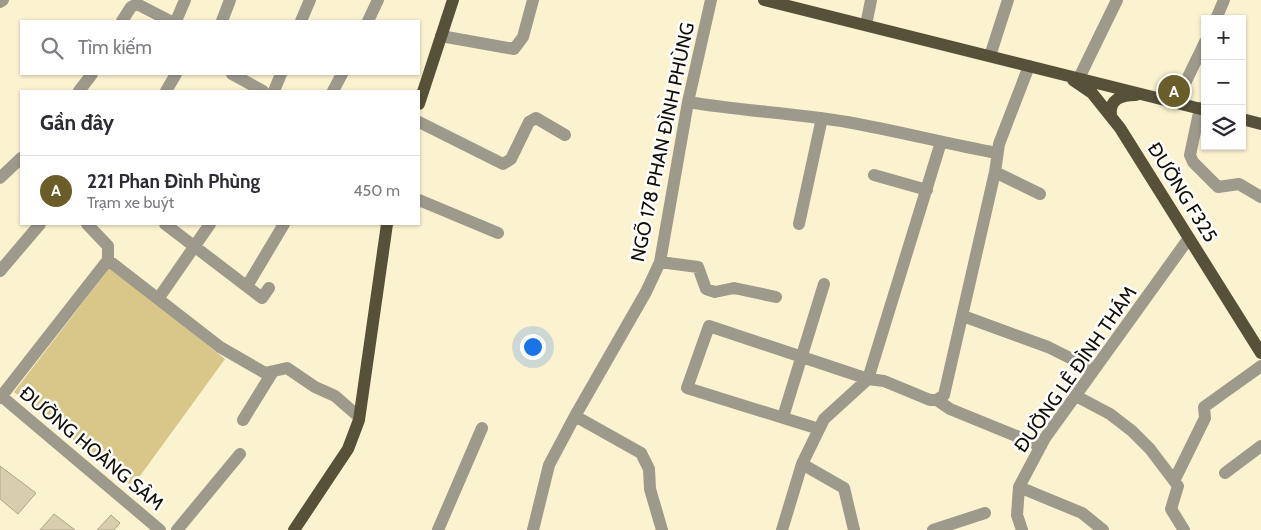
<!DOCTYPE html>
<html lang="vi">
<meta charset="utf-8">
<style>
body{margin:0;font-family:Cabin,sans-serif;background:#f7f7f7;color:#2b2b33}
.controls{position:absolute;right:15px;top:15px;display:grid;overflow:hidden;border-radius:0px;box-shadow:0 1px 4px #0004}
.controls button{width:45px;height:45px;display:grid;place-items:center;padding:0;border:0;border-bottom:1px solid #e1e1e2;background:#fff;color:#2b2b33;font:25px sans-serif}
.you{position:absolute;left:532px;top:346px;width:18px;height:18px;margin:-12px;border:4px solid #fff;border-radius:50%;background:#1a73e8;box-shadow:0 0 0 8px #1a73e833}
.badge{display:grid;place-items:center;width:32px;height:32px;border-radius:50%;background:#6b5d2a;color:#fff;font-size:16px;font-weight:700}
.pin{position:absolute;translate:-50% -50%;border:2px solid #fff;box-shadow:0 1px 5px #0006}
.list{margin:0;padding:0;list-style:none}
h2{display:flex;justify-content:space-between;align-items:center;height:65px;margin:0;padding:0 20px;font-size:21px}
h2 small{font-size:16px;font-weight:400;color:#7c7c81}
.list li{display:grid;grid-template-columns:32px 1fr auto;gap:15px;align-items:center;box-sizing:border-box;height:70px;padding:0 20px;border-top:1px solid #e1e1e2}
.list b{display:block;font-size:19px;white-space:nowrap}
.list p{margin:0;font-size:16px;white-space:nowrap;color:#7c7c81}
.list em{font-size:16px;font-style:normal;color:#7c7c81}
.icon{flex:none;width:28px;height:28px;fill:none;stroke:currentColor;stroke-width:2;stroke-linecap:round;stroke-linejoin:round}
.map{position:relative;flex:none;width:1261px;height:530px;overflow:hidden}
.search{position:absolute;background:#fff;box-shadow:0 1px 4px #0004;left:20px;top:20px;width:400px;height:55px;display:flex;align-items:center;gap:12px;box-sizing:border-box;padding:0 18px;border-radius:0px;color:#7c7c81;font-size:19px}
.panel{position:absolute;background:#fff;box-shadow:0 1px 4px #0004;left:20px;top:90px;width:400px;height:135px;border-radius:0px}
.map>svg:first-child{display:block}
.green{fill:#d9c789}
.building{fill:#d8cead;stroke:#aea585}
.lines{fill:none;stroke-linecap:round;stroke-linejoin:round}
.minor{stroke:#9d998b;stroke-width:12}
.major{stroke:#585139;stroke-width:12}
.labels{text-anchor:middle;stroke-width:5;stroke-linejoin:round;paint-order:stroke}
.street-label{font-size:19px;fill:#120f04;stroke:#fff}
</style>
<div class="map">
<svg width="1261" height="530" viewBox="0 0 1261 530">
<rect width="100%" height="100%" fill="#fbf2d0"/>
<path class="green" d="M110,267L225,359L132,487L14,392Z"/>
<path class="building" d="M0,466L36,493L18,514L0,499Z
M54,514L75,530H40Z
M111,515L120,523L114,530H97Z"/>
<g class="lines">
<path class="minor" d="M0,2L3,0
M1216,19L1224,0
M122,21L131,7L137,4L170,21
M176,21L185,0
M222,21L230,0
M301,21L310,0
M368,21L378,0
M866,25L871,0
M441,36L514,49L523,37L533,0
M990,56L1008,0
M232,74L263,91
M1079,78L1117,0
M79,91L92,74
M166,91L176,74
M274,91L281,74
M333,91L342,74
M688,102C741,111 795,113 847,122C898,131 947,144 997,153
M1176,102L1205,42
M1200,108L1190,155L1193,162L1218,187L1239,184L1261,197
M419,122L503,164L511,159L529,122L536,118L565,135
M995,172L1040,194
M874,175L927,190
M0,178L21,158
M419,200L498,233
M165,224L262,298L269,288
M799,224L822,118
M108,260L220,347L265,373L287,368L315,387L335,396L359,417
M660,262L698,267L706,289L715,292L734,288L776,297
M0,271L40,224
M247,286L284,224
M158,299L210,224
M963,316L1048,347L1094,370
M0,395L160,530
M1076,396L1110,414L1132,431L1150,449L1178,486L1171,509L1184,530
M0,398L108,260V246L87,224
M937,400L950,409L1041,446
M783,417L824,284
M243,420L272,373
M819,429L687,388L709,326L868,379L941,142
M802,464L844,488L854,530
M1225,473L1261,446
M1175,479L1205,418L1204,407L1261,366
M1019,487L1082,513L1103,530
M177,530L240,454
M438,530L482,428
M533,530L549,465L575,416
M662,530L650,489L649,469L641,453L575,416L646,292L660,262L688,102L711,0
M782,530L802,464L824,419L868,379L884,381L930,400H937L944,395L995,172L999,144L1029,66
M933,530L985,513
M1022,530L1017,515L1019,487L1045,438L1189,238"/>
<path class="major" d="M764,0L1205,110
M1073,80L1092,93L1120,128L1261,353
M419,104L453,0
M1111,116C1109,99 1121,95 1136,95
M1242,119L1261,124
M294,530L348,449L359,420L387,224"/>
</g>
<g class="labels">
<g class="street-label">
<text transform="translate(662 142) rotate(-78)" y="7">NGÕ 178 PHAN ĐÌNH PHÙNG</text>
<text transform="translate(1183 192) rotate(58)" y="7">ĐƯỜNG F325</text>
<text transform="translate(1075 369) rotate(-55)" y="7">ĐƯỜNG LÊ ĐÌNH THÁM</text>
<text transform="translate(92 448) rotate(40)" y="7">ĐƯỜNG HOÀNG SÂM</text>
</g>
</g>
</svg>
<div class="controls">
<button>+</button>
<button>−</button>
<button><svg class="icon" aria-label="layers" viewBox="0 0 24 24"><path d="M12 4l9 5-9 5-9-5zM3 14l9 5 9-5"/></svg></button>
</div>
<div class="you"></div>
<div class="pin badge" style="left:1174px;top:91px">A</div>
<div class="search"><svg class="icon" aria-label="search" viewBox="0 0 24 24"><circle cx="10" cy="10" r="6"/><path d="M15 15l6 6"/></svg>Tìm kiếm</div>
<section class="panel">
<h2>Gần đây<small></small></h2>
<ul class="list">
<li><span class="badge">A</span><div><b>221 Phan Đình Phùng</b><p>Trạm xe buýt</p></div><em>450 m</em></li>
</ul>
</section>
</div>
